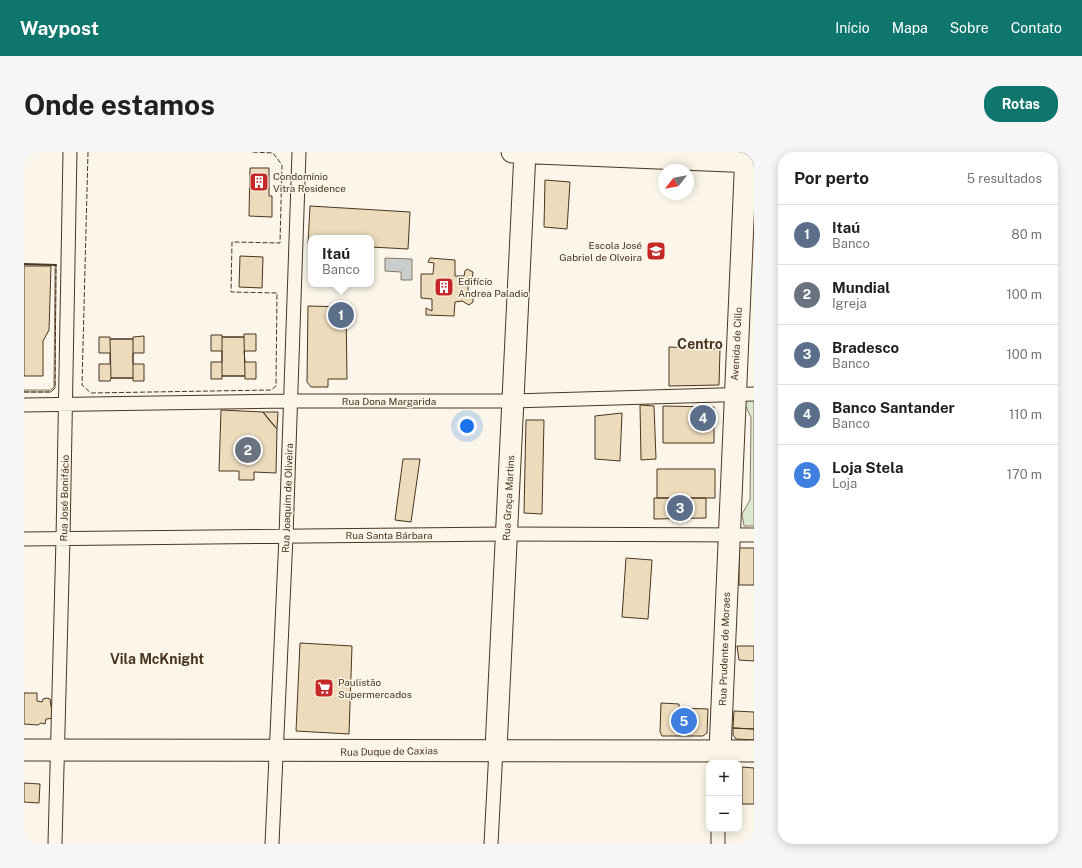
<!DOCTYPE html>
<html lang="pt">
<meta charset="utf-8">
<style>
body{margin:0;font-family:"Public Sans",sans-serif;background:#f6f6f6;color:#202124}
.controls{position:absolute;right:12px;bottom:12px;display:grid;overflow:hidden;border-radius:8px;box-shadow:0 2px 10px #0003}
.controls button{width:36px;height:36px;display:grid;place-items:center;padding:0;border:0;border-bottom:1px solid #e0e0e0;background:#fff;color:#202124;font:20px sans-serif}
.compass{position:absolute;left:634px;top:12px;width:36px;height:36px;border-radius:50%;background:#fff;box-shadow:0 2px 10px #0003;rotate:239deg}
.you{position:absolute;left:443px;top:274px;width:14px;height:14px;margin:-10px;border:3px solid #fff;border-radius:50%;background:#1a73e8;box-shadow:0 0 0 6px #1a73e833}
.badge{display:grid;place-items:center;width:26px;height:26px;border-radius:50%;background:#0f766e;color:#fff;font-size:13px;font-weight:700}
.pin{position:absolute;translate:-50% -50%;border:2px solid #fff;box-shadow:0 1px 4px #0006}
.popup{position:absolute;left:284px;top:83px;width:66px;height:52px;box-sizing:border-box;display:grid;place-content:center;border-radius:8px;background:#fff;filter:drop-shadow(0 1px 3px #0005);font-size:13px;white-space:nowrap;color:#757577}
.popup b{font-size:15px;color:#202124}
.popup::after{content:'';position:absolute;left:50%;top:100%;margin-left:-8px;border:8px solid transparent;border-top-color:#fff}
.list{margin:0;padding:0;list-style:none}
h2{display:flex;justify-content:space-between;align-items:center;height:52px;margin:0;padding:0 16px;font-size:17px}
h2 small{font-size:13px;font-weight:400;color:#757577}
.list li{display:grid;grid-template-columns:26px 1fr auto;gap:12px;align-items:center;box-sizing:border-box;height:60px;padding:0 16px;border-top:1px solid #e0e0e0}
.list b{display:block;font-size:15px;white-space:nowrap}
.list p{margin:0;font-size:13px;white-space:nowrap;color:#757577}
.list em{font-size:13px;font-style:normal;color:#757577}
.map{position:relative;flex:none;width:730px;height:692px;overflow:hidden;border-radius:16px}
header{display:flex;align-items:center;gap:24px;box-sizing:border-box;height:56px;padding:0 20px;background:#0f766e;color:#fff}
header strong{font-size:19px}
nav{display:flex;gap:22px;margin-inline-start:auto;font-size:14px}
.intro{display:flex;align-items:center;justify-content:space-between;box-sizing:border-box;height:96px;padding:0 24px}
h1{margin:0;font-size:28px}
.button{padding:10px 18px;border-radius:16px;background:#0f766e;color:#fff;font-size:14px;font-weight:700}
main{display:flex;gap:24px;padding:0 24px}
aside{flex:1;background:#fff;border-radius:16px;box-shadow:0 2px 10px #0003}
.map>svg:first-child{display:block}
.green{fill:#dce7d0;stroke:#887966}
.water{fill:#c9cecd;stroke:#887966}
.building{fill:#ecdcbc;stroke:#4a3520}
.lines{fill:none;stroke-linecap:round;stroke-linejoin:round}
.minor-casing{stroke:#4a3520;stroke-width:15}
.primary-casing{stroke:#4a3520;stroke-width:23}
.minor{stroke:#fbf6e9;stroke-width:13}
.primary{stroke:#fbf6e9;stroke-width:21}
.fence{stroke:#4a3520;stroke-width:1;stroke-dasharray:5 2;stroke-linecap:butt}
.wall{stroke:#4a3520;stroke-width:2}
.labels{text-anchor:middle;stroke-width:3;stroke-linejoin:round;paint-order:stroke}
.poi-label{font-size:10px;fill:#4a3520;stroke:#fbf6e9;text-anchor:start}
.street-label{font-size:10px;fill:#4a3520;stroke:#fbf6e9}
.district-label{font-size:14px;font-weight:bold;fill:#4a3520;stroke:#fbf6e9}
</style>
<header>
<strong>Waypost</strong>
<nav><a>Início</a><a>Mapa</a><a>Sobre</a><a>Contato</a></nav>
</header>
<div class="intro"><h1>Onde estamos</h1><a class="button">Rotas</a></div>
<main>
<div class="map">
<svg width="730" height="692" viewBox="0 0 730 692">
<rect width="100%" height="100%" fill="#fbf6e9"/>
<path class="green" d="M31,113H32L31,236L27,240H0V238H26L30,235Z
M723,247H730V374H720L718,362L726,348L727,265L721,253Z"/>
<path class="water" d="M361,106L388,107V128H377V120L361,119Z"/>
<path class="building" d="M226,16H245V44H248V65L225,64Z
M521,28L546,30L543,77L520,75Z
M286,54L386,60L384,97L347,95V86H287V92H284Z
M216,104L239,105L238,136L215,135Z
M406,106L431,108V124H440L441,119L443,117L449,120L448,128H444V142L449,143V150L445,153L438,149L431,150L430,164L402,163V156L408,159V147L397,146V122H409L410,111L404,110Z
M0,114H27L25,178L19,189V224H0Z
M284,154L322,155L323,227H304V235H287L283,230Z
M220,182H232V199H220L221,210H232V227H221V224H198V227H187V210H198V199H187V183H198V185H220Z
M120,184V201H109V212H120V229H109V226H87L86,229H75V212H86V201H75V185H86V187H109V185Z
M198,185H220L221,224H198Z
M86,187H109V226H87Z
M645,195L696,197L695,233L645,234Z
M616,253L630,254L632,307L617,308Z
M639,254L690,255V291H639Z
M197,258L239,260L253,277L252,321L230,320V328H215V319H195Z
M239,260H254L253,277L245,268Z
M598,261L596,309L571,307V264Z
M502,268H520L518,362L500,361Z
M379,307H396L387,370L371,368Z
M633,317H691V346H633Z
M630,346H682V366L630,367Z
M715,396H730V433H715Z
M602,406L628,408L624,467L598,465Z
M276,491L328,494L325,582L272,579Z
M713,494H730V509L715,508Z
M0,541H13V549L18,550L19,547L23,546L26,547L27,555H30V566L22,567L21,572L17,571L14,573L0,572Z
M637,551L655,552V556L684,557L683,581L679,584H638L636,580Z
M710,559L730,560V577L709,576Z
M709,576L730,577V588L712,587L709,583Z
M718,615L730,616V652H718Z
M0,631L16,632L15,651L0,650Z"/>
<g class="lines">
<g class="minor-casing">
<path id="minor" d="M0,253L266,249H488L730,242
M0,387L482,382L730,383
M31,692L39,387L46,0
M248,692L262,384L275,0
M467,692L472,597
M694,692V677"/>
</g>
<g class="primary-casing">
<path id="primary" d="M488,0L730,10
M472,597L501,0
M0,598L730,599
M696,599L722,0"/>
</g>
<use href="#minor" class="minor"/>
<use href="#primary" class="primary"/>
<path class="fence" d="M64,0L58,233L67,241L247,238L252,234L253,141L207,140L208,90L256,91L258,13L249,1L228,0
M0,240H27L31,236L32,113"/>
<path class="wall" d="M0,112L32,113"/>
</g>
<defs>
<g id="building-square" transform="scale(1)"><rect x="-9" y="-9" width="18" height="18" rx="4" fill="#c62828" stroke="#fbf6e9"/><path d="M-4-6H4V6H1V3H-1V6H-4ZM-2.5-4.3h1.7v1.8h-1.7ZM.8-4.3h1.7v1.8H.8ZM-2.5-1h1.7V.8h-1.7ZM.8-1h1.7V.8H.8Z" fill="#fff"/></g>
<g id="school-square" transform="scale(1)"><rect x="-9" y="-9" width="18" height="18" rx="4" fill="#c62828" stroke="#fbf6e9"/><path d="M0-5L7-2L0 1L-7-2ZM-4 1L0 2.5L4 1V4Q0 6-4 4Z" fill="#fff"/></g>
<g id="supermarket-square" transform="scale(1)"><rect x="-9" y="-9" width="18" height="18" rx="4" fill="#c62828" stroke="#fbf6e9"/><path d="M-6-5.5h2.5l.6 2H6L4.5 2H-2.5L-4.4-4H-6ZM-1.5 3.2a1.3 1.3 0 1 0 .1 0ZM3 3.2a1.3 1.3 0 1 0 .1 0Z" fill="#fff"/></g>
</defs>
<g fill-rule="evenodd">
<use href="#building-square" x="235" y="30"/>
<use href="#school-square" x="632" y="99"/>
<use href="#building-square" x="420" y="135"/>
<use href="#supermarket-square" x="300" y="536"/>
</g>
<g class="labels">
<g class="poi-label">
<text x="249" y="28">Condomínio<tspan x="249" dy="12">Vitra Residence</tspan></text>
<text x="618" y="97" text-anchor="end">Escola José<tspan x="618" dy="12">Gabriel de Olveira</tspan></text>
<text x="434" y="133">Edifício<tspan x="434" dy="12">Andrea Paladio</tspan></text>
<text x="314" y="534">Paulistão<tspan x="314" dy="12">Supermercados</tspan></text>
</g>
<g class="street-label">
<text transform="translate(712 192) rotate(-87)" y="4">Avenida de Cillo</text>
<text x="365" y="253">Rua Dona Margarida</text>
<text transform="translate(40 346) rotate(-89)" y="4">Rua José Bonifácio</text>
<text transform="translate(263 346) rotate(-88)" y="4">Rua Joaquim de Oliveira</text>
<text transform="translate(484 346) rotate(-87)" y="4">Rua Graça Martins</text>
<text x="365" y="387">Rua Santa Bárbara</text>
<text transform="translate(700 497) rotate(-88)" y="4">Rua Prudente de Moraes</text>
<text transform="translate(365 599) rotate(-1)" y="4">Rua Duque de Caxias</text>
</g>
<g class="district-label">
<text x="676" y="197">Centro</text>
<text x="133" y="512">Vila McKnight</text>
</g>
</g>
</svg>
<div class="controls">
<button>+</button>
<button>−</button>
</div>
<svg class="compass" viewBox="-18 -18 36 36"><path d="M0-13l5 13h-10z" fill="#e53935"/><path d="M0 13l5-13h-10z" fill="#757577"/></svg>
<div class="you"></div>
<div class="pin badge" style="left:317px;top:163px;background:#5c6f8a">1</div>
<div class="popup"><b>Itaú</b>Banco</div>
<div class="pin badge" style="left:224px;top:298px;background:#6b7280">2</div>
<div class="pin badge" style="left:656px;top:356px;background:#5c6f8a">3</div>
<div class="pin badge" style="left:679px;top:266px;background:#5c6f8a">4</div>
<div class="pin badge" style="left:660px;top:569px;background:#3f7fe0">5</div>
</div>
<aside>
<h2>Por perto<small>5 resultados</small></h2>
<ul class="list">
<li><span class="badge" style="background:#5c6f8a">1</span><div><b>Itaú</b><p>Banco</p></div><em>80 m</em></li>
<li><span class="badge" style="background:#6b7280">2</span><div><b>Mundial</b><p>Igreja</p></div><em>100 m</em></li>
<li><span class="badge" style="background:#5c6f8a">3</span><div><b>Bradesco</b><p>Banco</p></div><em>100 m</em></li>
<li><span class="badge" style="background:#5c6f8a">4</span><div><b>Banco Santander</b><p>Banco</p></div><em>110 m</em></li>
<li><span class="badge" style="background:#3f7fe0">5</span><div><b>Loja Stela</b><p>Loja</p></div><em>170 m</em></li>
</ul>
</aside>
</main>
